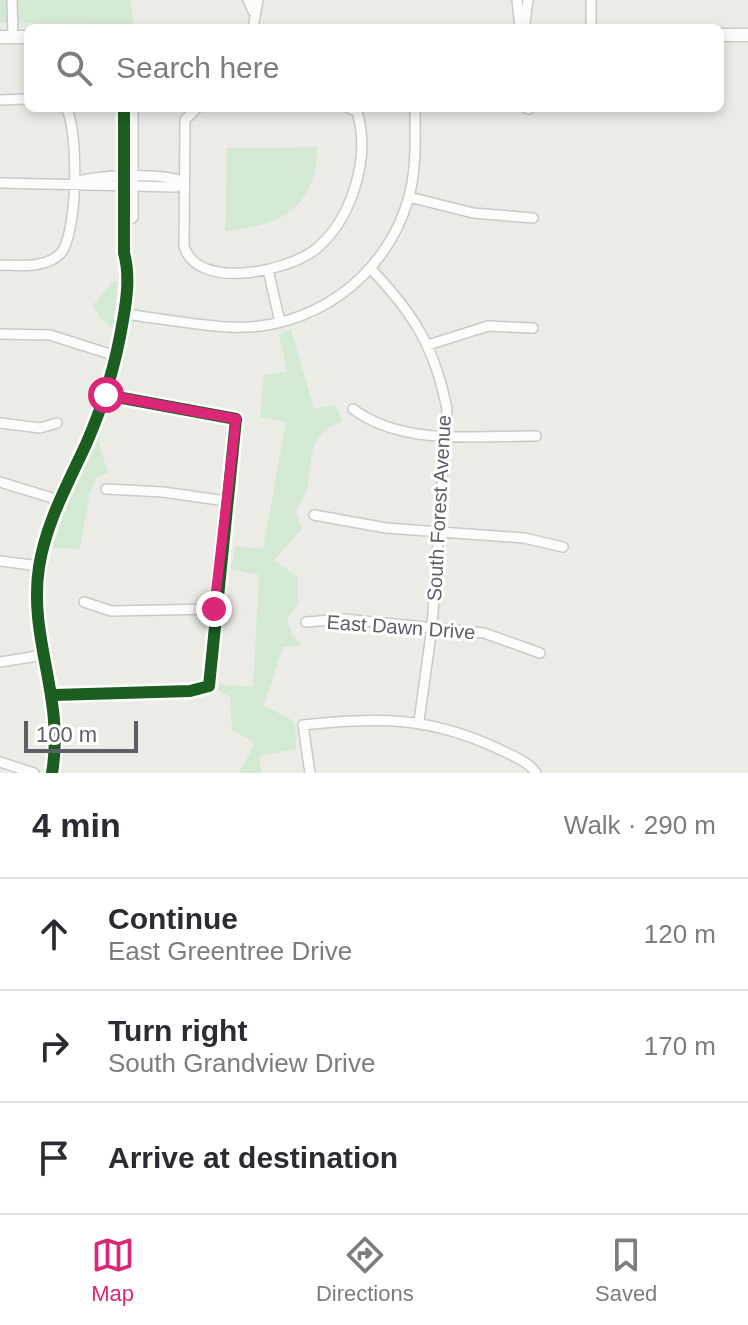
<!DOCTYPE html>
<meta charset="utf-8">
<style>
body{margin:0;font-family:Arial,sans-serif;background:#f7f7f7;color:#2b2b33}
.scale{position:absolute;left:24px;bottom:20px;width:114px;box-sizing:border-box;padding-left:8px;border:4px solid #5c5f65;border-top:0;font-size:22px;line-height:28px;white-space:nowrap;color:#5c5f65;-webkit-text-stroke:6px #fff;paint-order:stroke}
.stop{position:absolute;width:24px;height:24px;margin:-18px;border:6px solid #db2777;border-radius:50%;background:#fff}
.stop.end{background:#db2777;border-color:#fff;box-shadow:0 2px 8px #0008}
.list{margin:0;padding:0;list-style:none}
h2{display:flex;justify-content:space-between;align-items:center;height:104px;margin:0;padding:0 32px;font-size:34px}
h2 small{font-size:26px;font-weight:400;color:#7c7c81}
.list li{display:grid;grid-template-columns:52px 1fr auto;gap:24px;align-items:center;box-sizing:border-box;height:112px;padding:0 32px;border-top:2px solid #e1e1e2}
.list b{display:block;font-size:30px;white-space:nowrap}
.list p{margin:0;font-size:26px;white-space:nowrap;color:#7c7c81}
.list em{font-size:26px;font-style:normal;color:#7c7c81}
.icon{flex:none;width:44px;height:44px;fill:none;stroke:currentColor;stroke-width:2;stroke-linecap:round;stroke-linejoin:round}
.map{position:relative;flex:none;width:748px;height:773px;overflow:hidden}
.search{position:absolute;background:#fff;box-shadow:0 4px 12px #0003;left:24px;right:24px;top:24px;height:88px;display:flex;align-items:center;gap:20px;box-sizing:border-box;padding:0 28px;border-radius:12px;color:#7c7c81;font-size:30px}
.sheet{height:440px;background:#fff}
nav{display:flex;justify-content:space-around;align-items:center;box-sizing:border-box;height:112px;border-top:2px solid #e1e1e2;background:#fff;font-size:22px;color:#7c7c81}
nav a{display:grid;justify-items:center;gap:4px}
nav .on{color:#db2777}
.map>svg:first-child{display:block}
.green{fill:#d4e9d3}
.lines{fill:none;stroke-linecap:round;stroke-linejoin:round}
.minor-casing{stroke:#c9c9c9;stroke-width:12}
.tertiary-casing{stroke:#c9c9c9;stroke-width:14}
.secondary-casing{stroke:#c9caca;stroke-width:15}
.minor{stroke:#fcfcfb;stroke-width:9}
.tertiary{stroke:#fcfcfb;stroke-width:11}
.secondary{stroke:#fcfcfb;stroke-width:12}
.cycleway-casing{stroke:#fff;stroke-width:17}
.cycleway{stroke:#1b5e20;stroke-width:12}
.route{stroke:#db2777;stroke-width:10}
.labels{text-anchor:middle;stroke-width:6;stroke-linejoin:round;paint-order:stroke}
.street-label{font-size:20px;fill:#5c5f65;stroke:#fff}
</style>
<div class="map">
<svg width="748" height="773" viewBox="0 0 748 773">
<rect width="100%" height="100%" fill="#ecece7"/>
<path class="green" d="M0,0H131L133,24L0,23Z
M317,147C318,207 279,227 225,231L227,148Z
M113,281L118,282L113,328L99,317L93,305Z
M291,329L314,409L336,405L342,421C305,436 314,457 307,488C305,496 300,504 296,511L302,529L274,560L298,577V604L287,618L292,635L300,642V646L283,647L264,705L295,722L296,749L259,756L261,773H239L255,743L232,730L230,697L216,689L220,684L253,687L259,575L231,569L235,546L263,549L286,422L260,417L264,375L287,371L279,335Z
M98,440L108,473L97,477L90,492L80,549L52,548L68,503Z"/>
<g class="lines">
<g class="minor-casing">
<path id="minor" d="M12,0L13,37
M248,0L253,11
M517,0L520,28
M591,0V28
M253,28L258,0
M524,28L528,0
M0,100L28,99
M197,108L185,120L184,246C197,291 287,272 316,249C352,219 371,157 357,112L349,108
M525,108L529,109
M0,183L176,187L184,182
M73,183C92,175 166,172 184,182
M409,197L473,213L533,218
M0,265C20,265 44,269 60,254C78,237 79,129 66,108
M371,269C414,314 435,348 447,409L432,627L419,721
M268,270L280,322
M124,314C158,318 193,325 228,327C311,332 385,278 408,200C417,170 415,138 415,108
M0,334L50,335L116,356
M428,345L488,326L533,328
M353,409C402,446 477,436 536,436
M0,423L40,428L57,423
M0,482L59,500
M106,489L163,492L226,501
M314,515L386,528L524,538L563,547
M0,561L39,566
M84,602L111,611L214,609
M306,622L344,619L484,633L540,653
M0,662L44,655
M54,695L190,691L209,686L236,419L106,395
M0,762L34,773
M310,773L303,725C380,717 429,716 501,750C513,756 529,762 536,773"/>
</g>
<g class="tertiary-casing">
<path id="tertiary" d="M132,108V217
M52,773C65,697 28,639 39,567C46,522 68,484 87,442C104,403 116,363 123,320C127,298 130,275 124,253V108"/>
</g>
<g class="secondary-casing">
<path id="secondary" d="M720,35H748
M0,37H28"/>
</g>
<use href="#minor" class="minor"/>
<use href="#tertiary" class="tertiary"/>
<use href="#secondary" class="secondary"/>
<g class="cycleway-casing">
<path id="cycleway" d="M54,695L190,691L209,686L236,419L106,395
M52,773C65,697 28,639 39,567C46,522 68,484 87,442C104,403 116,363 123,320C127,298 130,275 124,253V108"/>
</g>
<use href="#cycleway" class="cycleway"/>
</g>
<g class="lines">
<path class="route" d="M106,395L236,419L214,609"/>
</g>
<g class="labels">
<g class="street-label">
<text transform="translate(439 508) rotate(-87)" y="7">South Forest Avenue</text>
<text transform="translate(401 627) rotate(4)" y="7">East Dawn Drive</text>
</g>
</g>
</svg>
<div class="scale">100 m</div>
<div class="stop" style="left:106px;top:395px"></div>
<div class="stop end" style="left:214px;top:609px"></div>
<div class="search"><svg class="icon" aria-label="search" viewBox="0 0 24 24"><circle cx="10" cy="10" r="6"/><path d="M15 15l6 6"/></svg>Search here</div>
</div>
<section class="sheet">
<h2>4 min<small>Walk · 290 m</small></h2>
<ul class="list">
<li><svg class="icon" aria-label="ahead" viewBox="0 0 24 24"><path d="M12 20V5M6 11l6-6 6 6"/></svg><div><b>Continue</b><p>East Greentree Drive</p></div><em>120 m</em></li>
<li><svg class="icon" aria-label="right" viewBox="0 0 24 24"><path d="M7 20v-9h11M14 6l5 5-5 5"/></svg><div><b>Turn right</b><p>South Grandview Drive</p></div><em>170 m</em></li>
<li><svg class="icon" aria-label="arrive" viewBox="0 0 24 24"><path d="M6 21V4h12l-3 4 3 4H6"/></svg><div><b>Arrive at destination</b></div></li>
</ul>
</section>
<nav>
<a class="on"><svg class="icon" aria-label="map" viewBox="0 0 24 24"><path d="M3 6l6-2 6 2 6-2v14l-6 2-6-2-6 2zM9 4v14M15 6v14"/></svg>Map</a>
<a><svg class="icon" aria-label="directions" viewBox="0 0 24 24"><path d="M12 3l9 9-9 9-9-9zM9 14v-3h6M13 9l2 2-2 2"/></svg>Directions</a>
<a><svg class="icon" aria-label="saved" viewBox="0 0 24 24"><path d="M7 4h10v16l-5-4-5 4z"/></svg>Saved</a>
</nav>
